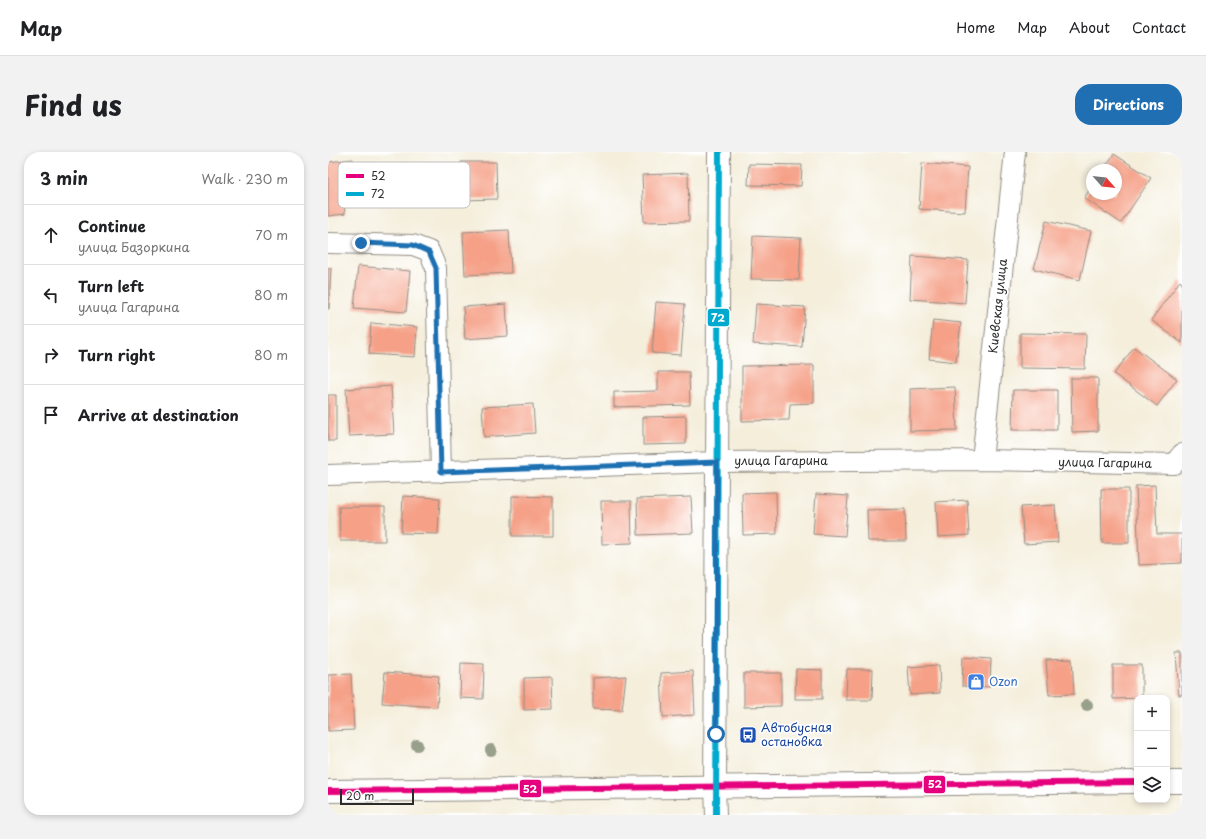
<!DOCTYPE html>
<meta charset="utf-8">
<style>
body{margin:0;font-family:"Playpen Sans",sans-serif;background:#f2f2f2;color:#202124}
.controls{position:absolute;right:12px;bottom:12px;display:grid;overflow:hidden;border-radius:8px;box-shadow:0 2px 6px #0003}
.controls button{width:36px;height:36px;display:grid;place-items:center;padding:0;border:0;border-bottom:1px solid #e0e0e0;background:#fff;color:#202124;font:20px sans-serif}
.compass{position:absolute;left:758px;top:12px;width:36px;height:36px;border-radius:50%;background:#fff;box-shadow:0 2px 6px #0003;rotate:117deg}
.scale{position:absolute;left:12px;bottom:10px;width:74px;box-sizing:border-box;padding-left:4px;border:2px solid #2b2b2b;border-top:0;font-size:11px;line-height:14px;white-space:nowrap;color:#2b2b2b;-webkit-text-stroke:3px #fff;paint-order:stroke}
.stop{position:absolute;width:12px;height:12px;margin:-9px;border:3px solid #1f6fb2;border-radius:50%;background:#fff}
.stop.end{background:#1f6fb2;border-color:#fff;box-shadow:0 1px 4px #0008}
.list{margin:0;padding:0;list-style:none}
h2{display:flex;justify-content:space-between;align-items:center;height:52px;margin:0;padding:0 16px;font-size:17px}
h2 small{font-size:13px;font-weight:400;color:#757577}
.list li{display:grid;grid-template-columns:26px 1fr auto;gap:12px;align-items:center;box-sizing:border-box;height:60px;padding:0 16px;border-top:1px solid #e0e0e0}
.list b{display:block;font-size:15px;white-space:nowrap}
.list p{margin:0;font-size:13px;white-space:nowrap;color:#757577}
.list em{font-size:13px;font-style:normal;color:#757577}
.icon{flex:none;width:22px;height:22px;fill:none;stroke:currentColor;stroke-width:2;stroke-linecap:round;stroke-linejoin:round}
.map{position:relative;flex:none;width:854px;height:663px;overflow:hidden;border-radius:16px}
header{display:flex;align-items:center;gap:24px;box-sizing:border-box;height:56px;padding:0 20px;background:#fff;border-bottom:1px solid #e0e0e0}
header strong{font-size:19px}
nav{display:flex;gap:22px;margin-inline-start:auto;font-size:14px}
.intro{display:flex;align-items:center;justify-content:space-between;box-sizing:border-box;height:96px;padding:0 24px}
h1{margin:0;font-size:28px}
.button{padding:10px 18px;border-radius:16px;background:#1f6fb2;color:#fff;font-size:14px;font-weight:700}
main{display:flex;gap:24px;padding:0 24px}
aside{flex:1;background:#fff;border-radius:16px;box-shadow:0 2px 6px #0003}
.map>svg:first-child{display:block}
.building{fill:#f5a087}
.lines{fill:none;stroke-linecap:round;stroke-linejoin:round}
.minor-casing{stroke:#908c83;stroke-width:22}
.tertiary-casing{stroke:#908c83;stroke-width:24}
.minor{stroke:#fff;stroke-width:20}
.tertiary{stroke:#fff;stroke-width:22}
.bus-1-casing{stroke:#fff;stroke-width:9}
.bus-2-casing{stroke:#fff;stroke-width:9}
.bus-1{stroke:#e5007d;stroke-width:6}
.bus-2{stroke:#00a9ce;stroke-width:6}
.tree{fill:#989f8a}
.route{stroke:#1f6fb2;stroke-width:5}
.labels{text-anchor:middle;stroke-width:3.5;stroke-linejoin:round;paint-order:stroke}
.street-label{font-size:12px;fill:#2b2b2b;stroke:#fff}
.shop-label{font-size:12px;fill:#366cbe;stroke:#fff;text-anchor:start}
.transit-label{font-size:12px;fill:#164399;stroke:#fff;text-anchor:start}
.key{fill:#fff;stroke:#bfbfbf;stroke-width:1}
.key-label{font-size:11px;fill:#2b2b2b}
.line-badge{stroke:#fff;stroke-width:1.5}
.badge-label{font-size:11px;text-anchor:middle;font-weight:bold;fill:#fff}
</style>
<header>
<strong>Map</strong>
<nav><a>Home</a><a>Map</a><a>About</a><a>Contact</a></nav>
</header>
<div class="intro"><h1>Find us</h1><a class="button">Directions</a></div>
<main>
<aside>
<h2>3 min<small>Walk · 230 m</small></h2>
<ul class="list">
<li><svg class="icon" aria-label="ahead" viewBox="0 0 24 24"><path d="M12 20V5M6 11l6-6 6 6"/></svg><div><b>Continue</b><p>улица Базоркина</p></div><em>70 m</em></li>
<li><svg class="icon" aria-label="left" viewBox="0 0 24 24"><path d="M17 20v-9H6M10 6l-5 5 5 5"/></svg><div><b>Turn left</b><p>улица Гагарина</p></div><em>80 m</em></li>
<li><svg class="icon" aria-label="right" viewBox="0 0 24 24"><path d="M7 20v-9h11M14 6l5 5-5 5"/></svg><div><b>Turn right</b></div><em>80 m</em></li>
<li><svg class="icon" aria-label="arrive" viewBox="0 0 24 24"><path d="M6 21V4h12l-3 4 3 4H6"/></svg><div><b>Arrive at destination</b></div></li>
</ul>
</aside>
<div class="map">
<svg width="854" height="663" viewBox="0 0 854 663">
<rect width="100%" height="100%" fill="#fff"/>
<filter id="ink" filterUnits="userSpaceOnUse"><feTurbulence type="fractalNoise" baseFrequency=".025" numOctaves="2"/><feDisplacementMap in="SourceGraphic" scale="8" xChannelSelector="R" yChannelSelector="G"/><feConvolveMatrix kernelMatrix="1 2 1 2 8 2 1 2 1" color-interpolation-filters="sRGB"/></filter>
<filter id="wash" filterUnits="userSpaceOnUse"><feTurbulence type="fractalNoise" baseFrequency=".012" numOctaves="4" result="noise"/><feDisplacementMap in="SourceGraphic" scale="16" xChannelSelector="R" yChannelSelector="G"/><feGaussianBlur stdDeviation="0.9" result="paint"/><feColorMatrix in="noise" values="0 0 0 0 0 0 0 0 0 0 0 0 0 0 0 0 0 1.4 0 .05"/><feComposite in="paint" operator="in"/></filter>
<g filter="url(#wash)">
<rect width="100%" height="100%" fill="#f4eedb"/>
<g id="blocks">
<path class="building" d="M786,2L823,26L793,71L756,46L764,34V42H788V18H775Z
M25,7L26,28L14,29L17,62L0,64V10Z
M133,10H168L169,47L133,48Z
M594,11L640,15L637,60L591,57Z
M421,12L474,13L473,34L420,33Z
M360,21L361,69L316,70L314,23Z
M718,69L763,79L752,128L706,117Z
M181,78L183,121L137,123L135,80Z
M425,84L473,86L471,128L423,127Z
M584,104L640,108L637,151L582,147Z
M30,114L82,119L78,160L26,156Z
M0,116H3L1,157H0Z
M852,129L854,131V191L823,168Z
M328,150L357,152L353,203L324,201Z
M178,152L180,184L137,187L135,155Z
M428,152L477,155L474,195L425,192Z
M605,168L633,171L628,210L601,207Z
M43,171L89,175L87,205L41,202Z
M692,181L758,182L757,217L692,216Z
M806,195L849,227L829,254L786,222Z
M486,213V251L462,252L461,268L414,269V214Z
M330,220H361L362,253L286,255V240L330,239Z
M743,226H770V279L744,280Z
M63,234L66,282L21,284L18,237Z
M627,235L629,278L582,279V237Z
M685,238H729V278H684Z
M0,243H8V289H0Z
M205,252L207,281L156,285L154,255Z
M358,264V292L315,293V265Z
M827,333L829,382H854V411L811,413L808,334Z
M773,337H801V391H774Z
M448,340L449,382L415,383L414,341Z
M488,342L520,344L517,384L485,382Z
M75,344L112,346L110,382L73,381Z
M184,344L225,345V384H184Z
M363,345L365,381L310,383L309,347Z
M639,348L641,383L610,385L608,350Z
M273,349H303L304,391L274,392Z
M727,353L730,390L696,392L693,355Z
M11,355H57V389H12Z
M577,357L578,389H540L539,358Z
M848,501H854V543H851Z
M635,505L663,507L662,535L634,534Z
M744,507L746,542L721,543L718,508Z
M133,511L156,512L155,547L132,546Z
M611,513L612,541L582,543L580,515Z
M785,513H814V546L785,547Z
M468,517L494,518V547H467Z
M519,517H545L544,548H518Z
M365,519L367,563L335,565L333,521Z
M57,520L111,524L109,555L54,551Z
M416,521H453V554L416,555Z
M23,522L26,578L0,579V523Z
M298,524L294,558L265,557V526Z
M224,525L225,557L196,558V526Z"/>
</g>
</g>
<g filter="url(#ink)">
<use href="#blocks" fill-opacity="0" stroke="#908c83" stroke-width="1"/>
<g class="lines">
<g class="minor-casing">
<path id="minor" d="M0,91L85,93L101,99L108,116L113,320
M654,308L687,0
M0,323L389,310L654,308L846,312L854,302
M387,634L388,663"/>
</g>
<g class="tertiary-casing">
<path id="tertiary" d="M839,630H854
M387,634L391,0
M0,639L809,630"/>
</g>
<use href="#minor" class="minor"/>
<use href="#tertiary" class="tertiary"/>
<g class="bus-1-casing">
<path id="bus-1" d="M0,639L809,630"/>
</g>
<g class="bus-2-casing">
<path id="bus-2" d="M388,663L391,0"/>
</g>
<use href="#bus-1" class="bus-1"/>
<use href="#bus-2" class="bus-2"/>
</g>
<g class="tree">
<circle cx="759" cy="553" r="6"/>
<circle cx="89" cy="593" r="6"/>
<circle cx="163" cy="598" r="6"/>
</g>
</g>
<g class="lines" filter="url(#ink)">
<path class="route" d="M33,91L85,93L101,100L108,116L113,320L389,310L388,582"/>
</g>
<defs>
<g id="shop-square" transform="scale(0.9)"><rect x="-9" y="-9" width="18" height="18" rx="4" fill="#3f7fe0" stroke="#fff"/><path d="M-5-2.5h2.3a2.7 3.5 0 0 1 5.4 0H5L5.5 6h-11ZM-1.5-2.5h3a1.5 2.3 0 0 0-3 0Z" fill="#fff"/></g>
<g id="bus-square" transform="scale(0.9)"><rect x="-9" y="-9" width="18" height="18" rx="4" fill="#1a4fb4" stroke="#fff"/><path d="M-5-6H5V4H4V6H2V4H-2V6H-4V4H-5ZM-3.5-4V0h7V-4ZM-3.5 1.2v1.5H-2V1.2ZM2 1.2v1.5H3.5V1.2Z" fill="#fff"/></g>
</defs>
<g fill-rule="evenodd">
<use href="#shop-square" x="648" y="530"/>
<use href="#bus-square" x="420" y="583"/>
</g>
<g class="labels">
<g class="street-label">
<text transform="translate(670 154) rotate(-84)" y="4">Киевская улица</text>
<text x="453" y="313">улица Гагарина</text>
<text transform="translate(777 311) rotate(1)" y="4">улица Гагарина</text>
</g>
<g class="shop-label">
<text x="661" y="534">Ozon</text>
</g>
<g class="transit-label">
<text x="433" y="580">Автобусная<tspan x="433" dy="14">остановка</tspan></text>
</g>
</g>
<rect x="10" y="10" width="132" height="46" rx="6" class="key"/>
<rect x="18" y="22" width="18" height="4" fill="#e5007d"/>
<rect x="18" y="40" width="18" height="4" fill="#00a9ce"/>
<g class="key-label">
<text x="43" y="28">52</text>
<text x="43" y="46">72</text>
</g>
<g class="line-badge">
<rect x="379" y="156" width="23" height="19" rx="4" fill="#00a9ce"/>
<rect x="595" y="623" width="23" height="19" rx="4" fill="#e5007d"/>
<rect x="191" y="627" width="23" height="19" rx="4" fill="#e5007d"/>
</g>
<g class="badge-label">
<text x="390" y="170">72</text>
<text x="607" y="636">52</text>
<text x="202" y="641">52</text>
</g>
</svg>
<div class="controls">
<button>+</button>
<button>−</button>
<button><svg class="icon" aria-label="layers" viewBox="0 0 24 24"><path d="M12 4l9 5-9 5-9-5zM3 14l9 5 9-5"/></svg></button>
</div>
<svg class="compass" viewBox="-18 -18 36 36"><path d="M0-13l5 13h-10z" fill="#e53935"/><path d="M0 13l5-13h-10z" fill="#757577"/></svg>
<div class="scale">20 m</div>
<div class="stop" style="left:388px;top:582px"></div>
<div class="stop end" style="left:33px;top:91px"></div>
</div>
</main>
